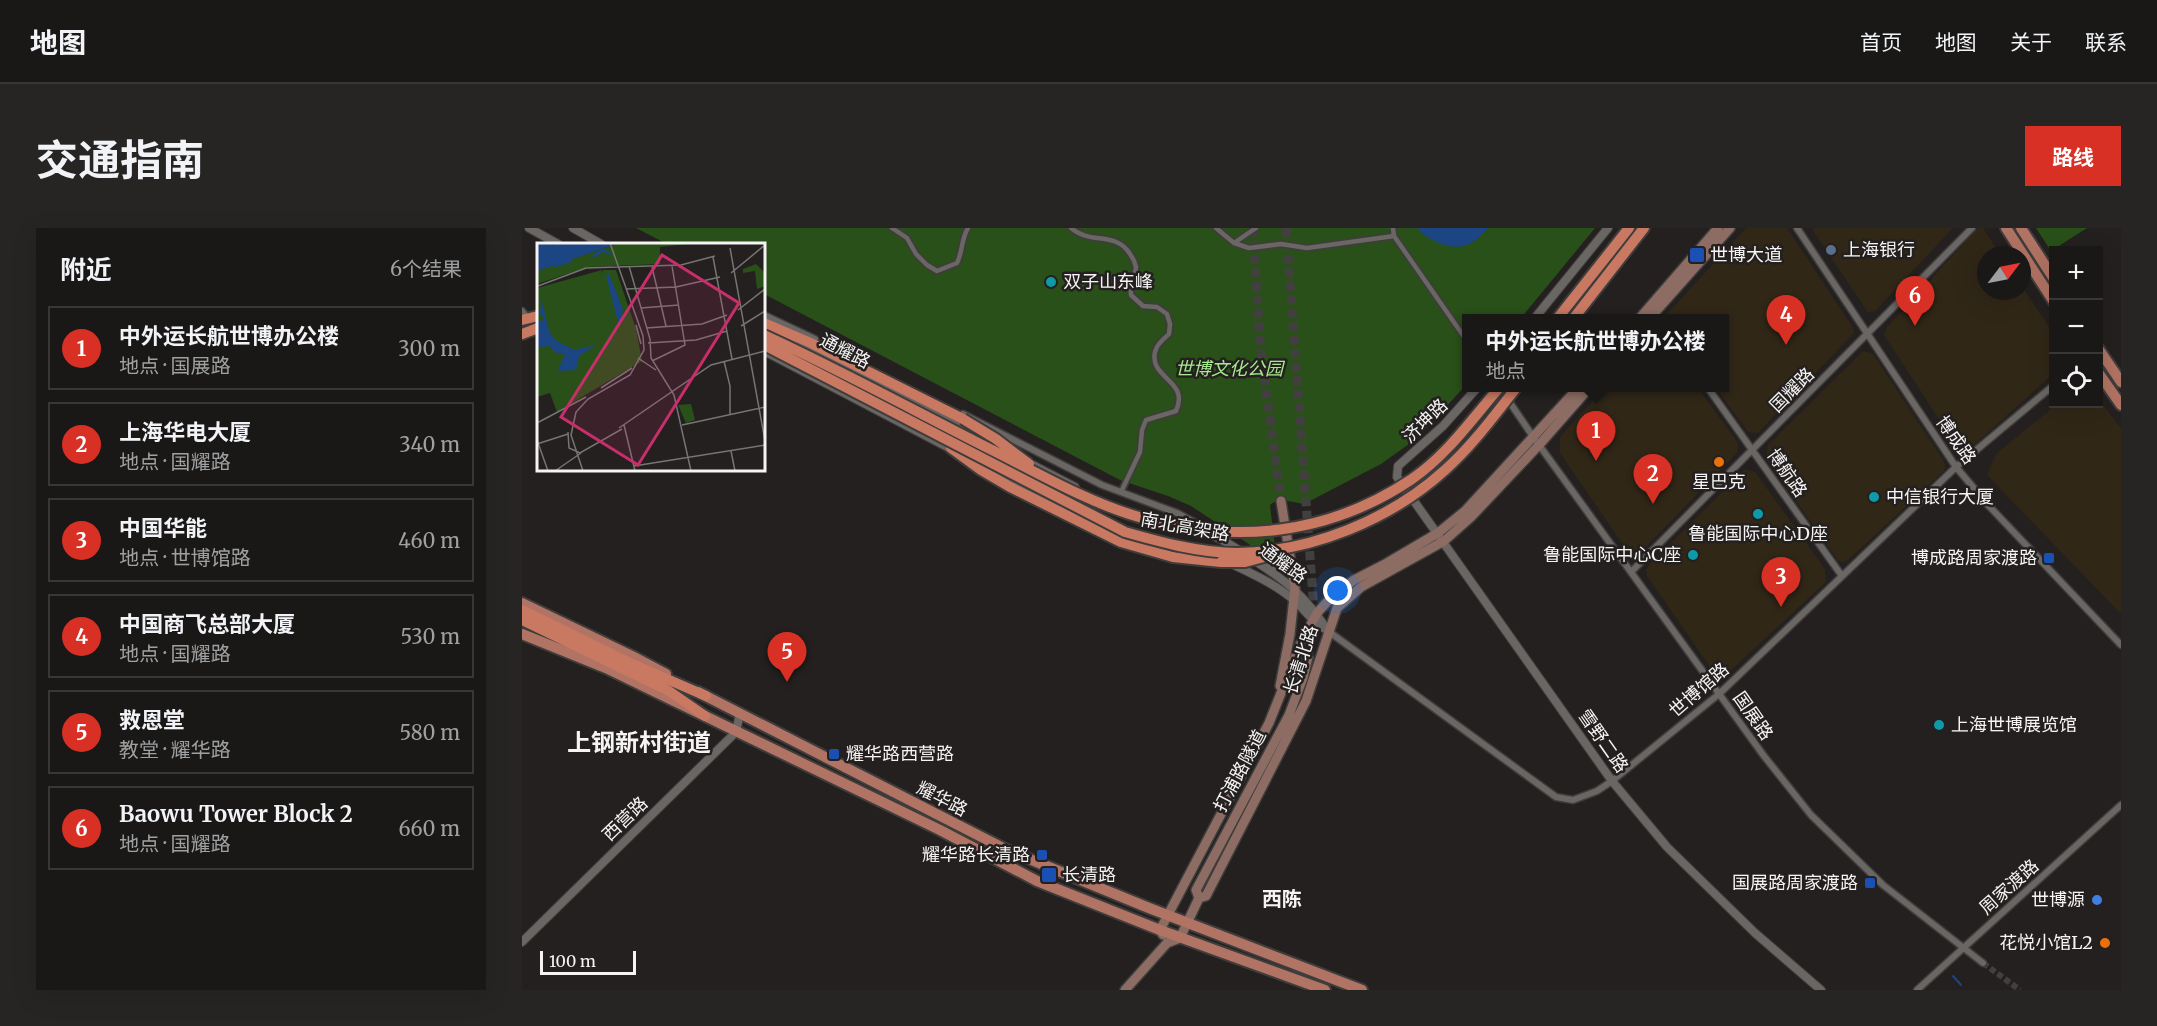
<!DOCTYPE html>
<html lang="zh">
<meta charset="utf-8">
<style>
body{margin:0;font-family:Merriweather,"Noto Sans SC",serif;background:#272524;color:#f1f3f6}
.controls{position:absolute;right:18px;top:18px;display:grid;overflow:hidden;border-radius:0px;box-shadow:0 6px 24px #0002}
.controls button{width:54px;height:54px;display:grid;place-items:center;padding:0;border:0;border-bottom:2px solid #383736;background:#1a1817;color:#f1f3f6;font:30px sans-serif}
.compass{position:absolute;left:1455px;top:18px;width:54px;height:54px;border-radius:50%;background:#1a1817;box-shadow:0 6px 24px #0002;rotate:58deg}
.scale{position:absolute;left:18px;bottom:15px;width:96px;box-sizing:border-box;padding-left:6px;border:3px solid #f5f3f3;border-top:0;font-size:16px;line-height:21px;white-space:nowrap;color:#f5f3f3;-webkit-text-stroke:4px #23201f;paint-order:stroke}
.you{position:absolute;left:816px;top:363px;width:21px;height:21px;margin:-15px;border:4px solid #fff;border-radius:50%;background:#1a73e8;box-shadow:0 0 0 9px #1a73e833}
.badge{display:grid;place-items:center;width:39px;height:39px;border-radius:50%;background:#d93025;color:#fff;font-size:20px;font-weight:700}
.pin{position:absolute;translate:-50% -50px;filter:drop-shadow(0 2px 3px #0008)}
.pin::after{content:'';position:absolute;top:32px;width:21px;height:18px;background:inherit;clip-path:polygon(0 0,100% 0,50% 100%)}
.popup{position:absolute;left:940px;top:86px;width:267px;height:78px;box-sizing:border-box;display:grid;place-content:center;border-radius:0px;background:#1a1817;filter:drop-shadow(0 2px 4px #0005);font-size:20px;white-space:nowrap;color:#9fa0a1}
.popup b{font-size:22px;color:#f1f3f6}
.popup::after{content:'';position:absolute;left:50%;top:100%;margin-left:-12px;border:12px solid transparent;border-top-color:#1a1817}
.list{margin:0;padding:0;list-style:none}
h2{display:flex;justify-content:space-between;align-items:center;height:78px;margin:0;padding:0 24px;font-size:26px}
h2 small{font-size:20px;font-weight:400;color:#9fa0a1}
.list li{display:grid;grid-template-columns:39px 1fr auto;gap:18px;align-items:center;box-sizing:border-box;height:84px;margin:0 12px 12px;padding:0 12px;border:2px solid #383736;border-radius:0px}
.list b{display:block;font-size:22px;white-space:nowrap}
.list p{margin:0;font-size:20px;white-space:nowrap;color:#9fa0a1}
.list em{font-size:20px;font-style:normal;color:#9fa0a1}
.icon{flex:none;width:33px;height:33px;fill:none;stroke:currentColor;stroke-width:2;stroke-linecap:round;stroke-linejoin:round}
.map{position:relative;flex:none;width:1599px;height:762px;overflow:hidden;border-radius:0px}
header{display:flex;align-items:center;gap:36px;box-sizing:border-box;height:84px;padding:0 30px;background:#1a1817;border-bottom:2px solid #383736}
header strong{font-size:28px}
nav{display:flex;gap:33px;margin-inline-start:auto;font-size:21px}
.intro{display:flex;align-items:center;justify-content:space-between;box-sizing:border-box;height:144px;padding:0 36px}
h1{margin:0;font-size:42px}
.button{padding:15px 27px;border-radius:0px;background:#d93025;color:#fff;font-size:21px;font-weight:700}
main{display:flex;gap:36px;padding:0 36px}
aside{flex:1;background:#1a1817;border-radius:0px;box-shadow:0 6px 24px #0002}
.map>svg:first-child{display:block}
.commercial{fill:#302717}
.green{fill:#295018}
.water{fill:#1c4683}
.lines{fill:none;stroke-linecap:round;stroke-linejoin:round}
.stream{stroke:#1c4683;stroke-width:2}
.minor-tunnel{stroke:#42403f;stroke-width:6;stroke-dasharray:6 3;stroke-linecap:butt}
.secondary-tunnel{stroke:#42403f;stroke-width:9;stroke-dasharray:9 4.5;stroke-linecap:butt}
.pedestrian-casing{stroke:#3f3d3c;stroke-width:8}
.minor-casing{stroke:#3f3d3c;stroke-width:9}
.tertiary-casing{stroke:#3f3d3c;stroke-width:10}
.secondary-casing{stroke:#3f3d3c;stroke-width:12}
.primary-casing{stroke:#3f3d3c;stroke-width:14}
.trunk-casing{stroke:#3f3d3c;stroke-width:14}
.pedestrian{stroke:#696664;stroke-width:4.5}
.minor{stroke:#696664;stroke-width:6}
.tertiary{stroke:#696664;stroke-width:8}
.secondary{stroke:#8d6d63;stroke-width:9}
.primary{stroke:#b17363;stroke-width:10}
.trunk{stroke:#c97862;stroke-width:10}
.trunk-bridge-casing{stroke:#3f3d3c;stroke-width:14;stroke-linecap:butt}
.trunk-bridge{stroke:#c97862;stroke-width:10}
.service-dot{fill:#5c6f8a;stroke:#23201f;stroke-width:2}
.transit-dot{fill:#1a4fb4;stroke:#23201f;stroke-width:2}
.culture-dot{fill:#0f9aa8;stroke:#23201f;stroke-width:2}
.food-dot{fill:#e8710a;stroke:#23201f;stroke-width:2}
.shop-dot{fill:#3f7fe0;stroke:#23201f;stroke-width:2}
.labels{text-anchor:middle;stroke-width:5;stroke-linejoin:round;paint-order:stroke}
.poi-label{font-size:18px;fill:#f5f3f3;stroke:#23201f;text-anchor:start}
.street-label{font-size:18px;fill:#f5f3f3;stroke:#23201f}
.park-label{font-size:18px;font-style:italic;fill:#a5ea8c;stroke:#23201f}
.neighbourhood-label{font-size:20px;font-weight:bold;fill:#f5f3f3;stroke:#23201f}
.district-label{font-size:24px;font-weight:bold;fill:#f5f3f3;stroke:#23201f}
.inset-river{fill:none;stroke:#1c4683;stroke-width:3}
.inset-road{fill:none;stroke:#777474;stroke-width:1.5}
.view{fill:#c72e6a;fill-opacity:0.15;stroke:#c72e6a;stroke-width:3}
.inset-edge{fill:none;stroke:#f5f3f3;stroke-width:3}
</style>
<header>
<strong>地图</strong>
<nav><a>首页</a><a>地图</a><a>关于</a><a>联系</a></nav>
</header>
<div class="intro"><h1>交通指南</h1><a class="button">路线</a></div>
<main>
<aside>
<h2>附近<small>6个结果</small></h2>
<ul class="list">
<li><span class="badge">1</span><div><b>中外运长航世博办公楼</b><p>地点 · 国展路</p></div><em>300 m</em></li>
<li><span class="badge">2</span><div><b>上海华电大厦</b><p>地点 · 国耀路</p></div><em>340 m</em></li>
<li><span class="badge">3</span><div><b>中国华能</b><p>地点 · 世博馆路</p></div><em>460 m</em></li>
<li><span class="badge">4</span><div><b>中国商飞总部大厦</b><p>地点 · 国耀路</p></div><em>530 m</em></li>
<li><span class="badge">5</span><div><b>救恩堂</b><p>教堂 · 耀华路</p></div><em>580 m</em></li>
<li><span class="badge">6</span><div><b>Baowu Tower Block 2</b><p>地点 · 国耀路</p></div><em>660 m</em></li>
</ul>
</aside>
<div class="map">
<svg width="1599" height="762" viewBox="0 0 1599 762">
<rect width="100%" height="100%" fill="#23201f"/>
<path class="commercial" d="M1224,0H1265L1331,100L1332,105L1236,205L1226,204L1194,160H1203V91L1146,90V85Z
M1289,0H1431L1353,83L1346,84Z
M1456,0H1461L1479,27H1464V63H1500V58L1531,105V146L1452,217L1442,219L1430,211L1362,107L1365,99Z
M1341,123L1351,126L1422,233L1423,240L1421,244L1325,333L1319,334L1315,331L1245,232V224L1246,217Z
M1082,160H1176L1216,215L1215,225L1120,323L1111,325L1104,321L1038,225V209Z
M1577,171L1599,201V386L1465,247L1474,226L1535,176H1576Z
M1223,241L1233,244L1303,341L1304,354L1206,445L1197,446L1191,443L1125,348L1124,342L1127,337Z"/>
<path class="green" d="M114,0H1073L999,90L945,91V156L894,211L859,236L782,276L766,273L752,274L748,277L754,328L751,332L669,278L646,268L598,252L242,66V16H145Z
M1514,0H1565L1529,23Z"/>
<path class="water" d="M896,0H966C951,18 937,24 915,14C907,10 901,8 896,0Z"/>
<g class="lines">
<path class="stream" d="M1431,748L1439,757"/>
<path class="minor-tunnel" d="M1461,735L1498,762"/>
<path class="secondary-tunnel" d="M731,0L738,116L759,273
M764,0L793,397L786,429"/>
<g class="pedestrian-casing">
<path id="pedestrian" d="M370,0L385,10L394,26L405,37L415,43L435,35C441,23 439,11 446,0
M549,0C569,17 594,3 608,26C611,30 613,34 614,39C614,45 611,47 609,52C608,56 609,62 609,67L621,78L635,79L645,86L648,96L647,106C644,109 640,112 637,116C635,118 634,121 633,124C627,151 668,152 654,183L624,192L620,202L618,224L599,264
M694,0L712,15L727,20L759,16L785,20L872,8
M871,0L872,8L945,113
M712,15L734,0"/>
</g>
<g class="minor-casing">
<path id="minor" d="M1275,0L1434,239L1467,278L1599,417
M0,83L4,88
M242,87L293,111
M978,160L1012,210L1242,528L1289,587L1361,657L1461,735
M1186,160L1320,348
M441,186L580,257L655,285L681,299
M1109,344L1450,0
M806,403L1034,569L1051,572L1075,563L1090,553L1197,466L1434,239L1532,157
M1395,762L1599,577"/>
</g>
<g class="tertiary-casing">
<path id="tertiary" d="M7,0L36,16
M51,0L79,16
M1012,91L1086,0
M246,102L484,223
M242,123L433,223
M955,160L921,198L876,238L875,249L1090,553L1145,619L1233,705L1299,762
M455,234L518,268L556,285
M505,234L553,259
M683,304L702,313L720,324
M730,331C765,353 783,368 806,403
M710,336C731,346 755,357 773,373C784,383 791,395 805,402
M744,338C758,340 761,335 767,324
M0,714L214,504L218,485"/>
</g>
<g class="secondary-casing">
<path id="secondary" d="M1117,91L1196,0
M1127,91L1208,0
M758,458L768,406L773,360L759,273
M677,670L674,662L767,487L781,450L786,429
M641,707L638,702L747,495L779,415L795,385L805,374L832,352L865,335L916,305L943,283L1056,160
M603,762L645,715L658,710L677,670L684,668L784,473L815,380L839,359L922,313L949,289L1017,217L1067,160"/>
</g>
<g class="primary-casing">
<path id="primary" d="M1484,0L1532,74
M1499,0L1532,51
M1576,120L1599,154
M1576,144L1599,177
M0,375L110,428L144,446
M0,406L84,440L183,488L418,602L515,653L638,702L803,762
M176,464L483,621L627,680L840,762"/>
</g>
<g class="trunk-casing">
<path id="trunk" d="M1035,91L1107,0
M1051,91L1122,0
M0,92L16,88
M242,95L289,115L441,191
M0,106L16,100
M429,220L459,242L488,259L599,314L651,329L699,334
M0,382L108,435L184,468
M0,392L147,463L183,488"/>
</g>
<use href="#pedestrian" class="pedestrian"/>
<use href="#minor" class="minor"/>
<use href="#tertiary" class="tertiary"/>
<use href="#secondary" class="secondary"/>
<use href="#primary" class="primary"/>
<use href="#trunk" class="trunk"/>
<g class="trunk-bridge-casing">
<path id="trunk-bridge" d="M242,107C318,142 393,183 468,221C516,245 565,274 617,289C712,317 807,307 890,251C925,227 950,191 977,160
M242,117L603,304C638,314 678,325 715,325C789,324 868,292 923,242C950,218 972,188 994,160
M441,191L474,211L507,236
M699,334H723L749,327"/>
</g>
<use href="#trunk-bridge" class="trunk-bridge"/>
</g>
<circle class="service-dot" cx="1309" cy="22" r="6"/>
<g class="transit-dot">
<rect x="1167" y="19" width="16" height="16" rx="3"/>
<rect x="1521" y="324" width="12" height="12" rx="3"/>
<rect x="306" y="520" width="12" height="12" rx="3"/>
<rect x="514" y="621" width="12" height="12" rx="3"/>
<rect x="519" y="639" width="16" height="16" rx="3"/>
<rect x="1342" y="649" width="12" height="12" rx="3"/>
</g>
<g class="culture-dot">
<circle cx="529" cy="54" r="6"/>
<circle cx="1352" cy="269" r="6"/>
<circle cx="1236" cy="286" r="6"/>
<circle cx="1171" cy="327" r="6"/>
<circle cx="1417" cy="497" r="6"/>
</g>
<g class="food-dot">
<circle cx="1197" cy="234" r="6"/>
<circle cx="1583" cy="715" r="6"/>
</g>
<circle class="shop-dot" cx="1575" cy="672" r="6"/>
<g class="labels">
<g class="poi-label">
<text x="1321" y="28">上海银行</text>
<text x="1188" y="33">世博大道</text>
<text x="541" y="60">双子山东峰</text>
<text x="1197" y="260" text-anchor="middle">星巴克</text>
<text x="1364" y="275">中信银行大厦</text>
<text x="1236" y="312" text-anchor="middle">鲁能国际中心D座</text>
<text x="1159" y="333" text-anchor="end">鲁能国际中心C座</text>
<text x="1515" y="336" text-anchor="end">博成路周家渡路</text>
<text x="1429" y="503">上海世博展览馆</text>
<text x="324" y="532">耀华路西营路</text>
<text x="508" y="633" text-anchor="end">耀华路长清路</text>
<text x="540" y="653">长清路</text>
<text x="1336" y="661" text-anchor="end">国展路周家渡路</text>
<text x="1563" y="678" text-anchor="end">世博源</text>
<text x="1571" y="721" text-anchor="end">花悦小馆L2</text>
</g>
<g class="street-label">
<text transform="translate(323 123) rotate(27)" y="6">通耀路</text>
<text transform="translate(1270 162) rotate(-45)" y="6">国耀路</text>
<text transform="translate(903 193) rotate(-44)" y="6">济坤路</text>
<text transform="translate(1434 212) rotate(55)" y="6">博成路</text>
<text transform="translate(1265 245) rotate(55)" y="6">博航路</text>
<text transform="translate(663 299) rotate(10)" y="6">南北高架路</text>
<text transform="translate(761 335) rotate(36)" y="6">通耀路</text>
<text transform="translate(779 432) rotate(-72)" y="6">长清北路</text>
<text transform="translate(1177 462) rotate(-41)" y="6">世博馆路</text>
<text transform="translate(1231 488) rotate(55)" y="6">国展路</text>
<text transform="translate(1081 513) rotate(55)" y="6">雪野二路</text>
<text transform="translate(718 543) rotate(-62)" y="6">打浦路隧道</text>
<text transform="translate(420 571) rotate(27)" y="6">耀华路</text>
<text transform="translate(103 591) rotate(-44)" y="6">西营路</text>
<text transform="translate(1487 659) rotate(-42)" y="6">周家渡路</text>
</g>
<g class="park-label">
<text x="707" y="147">世博文化公园</text>
</g>
<g class="neighbourhood-label">
<text x="760" y="678">西陈</text>
</g>
<g class="district-label">
<text x="117" y="523">上钢新村街道</text>
</g>
</g>
<g transform="translate(15 15)">
<rect width="228" height="228" fill="#23201f"/>
<path d="M82,0H161L123,4V21L51,24L0,41L1,27ZM219,21L228,30V43L220,46L218,28L206,30V26ZM65,27L64,31L66,27H79L99,86L105,118L20,169L13,150L0,154V45ZM154,161L158,177L149,180L141,162Z" fill="#295018"/>
<path d="M0,0H82L0,28ZM72,31L86,67L82,83L69,33ZM0,53L6,62L12,88L18,97L37,107L59,102L42,113L39,127L21,128L28,110L21,111L12,103L0,104V77L7,78L5,71L0,72L5,63Z" fill="#1c4683"/>
<path class="inset-river" d="M56,14L65,7L73,11M17,23L35,17"/>
<path class="inset-road" d="M193,5L228,198M176,14L195,116M92,23L113,96L114,115L137,152L154,228M115,24L129,83M194,30L228,2M1,43L49,25L144,22L178,13M89,46L139,44L183,34M104,65L142,62M201,67L228,46M99,82L104,101M204,83L228,68M109,85L165,81L190,72M111,100L159,97L190,88M101,115L119,127M115,118L148,102L135,23M187,118L193,143V171M64,145L95,125M0,180L49,154M87,182L98,228M145,182L228,164M82,185L174,122L228,108M31,189L32,205L43,210L85,186M0,197L11,228M0,201L31,191M194,208L198,228M97,223L228,202M18,228L44,210M46,228L34,192L39,169L51,156L93,132L107,107L106,93L73,0"/>
<path class="view" d="M125,12L202,60L101,222L24,174Z"/>
<rect width="228" height="228" class="inset-edge"/>
</g>
</svg>
<div class="controls">
<button>+</button>
<button>−</button>
<button><svg class="icon" aria-label="locate" viewBox="0 0 24 24"><circle cx="12" cy="12" r="6"/><path d="M12 2v4M12 18v4M2 12h4M18 12h4"/></svg></button>
</div>
<svg class="compass" viewBox="-18 -18 36 36"><path d="M0-13l5 13h-10z" fill="#e53935"/><path d="M0 13l5-13h-10z" fill="#9fa0a1"/></svg>
<div class="scale">100 m</div>
<div class="you"></div>
<div class="pin badge" style="left:1074px;top:233px">1</div>
<div class="popup"><b>中外运长航世博办公楼</b>地点</div>
<div class="pin badge" style="left:1131px;top:276px">2</div>
<div class="pin badge" style="left:1259px;top:379px">3</div>
<div class="pin badge" style="left:1264px;top:117px">4</div>
<div class="pin badge" style="left:265px;top:454px">5</div>
<div class="pin badge" style="left:1393px;top:98px">6</div>
</div>
</main>
